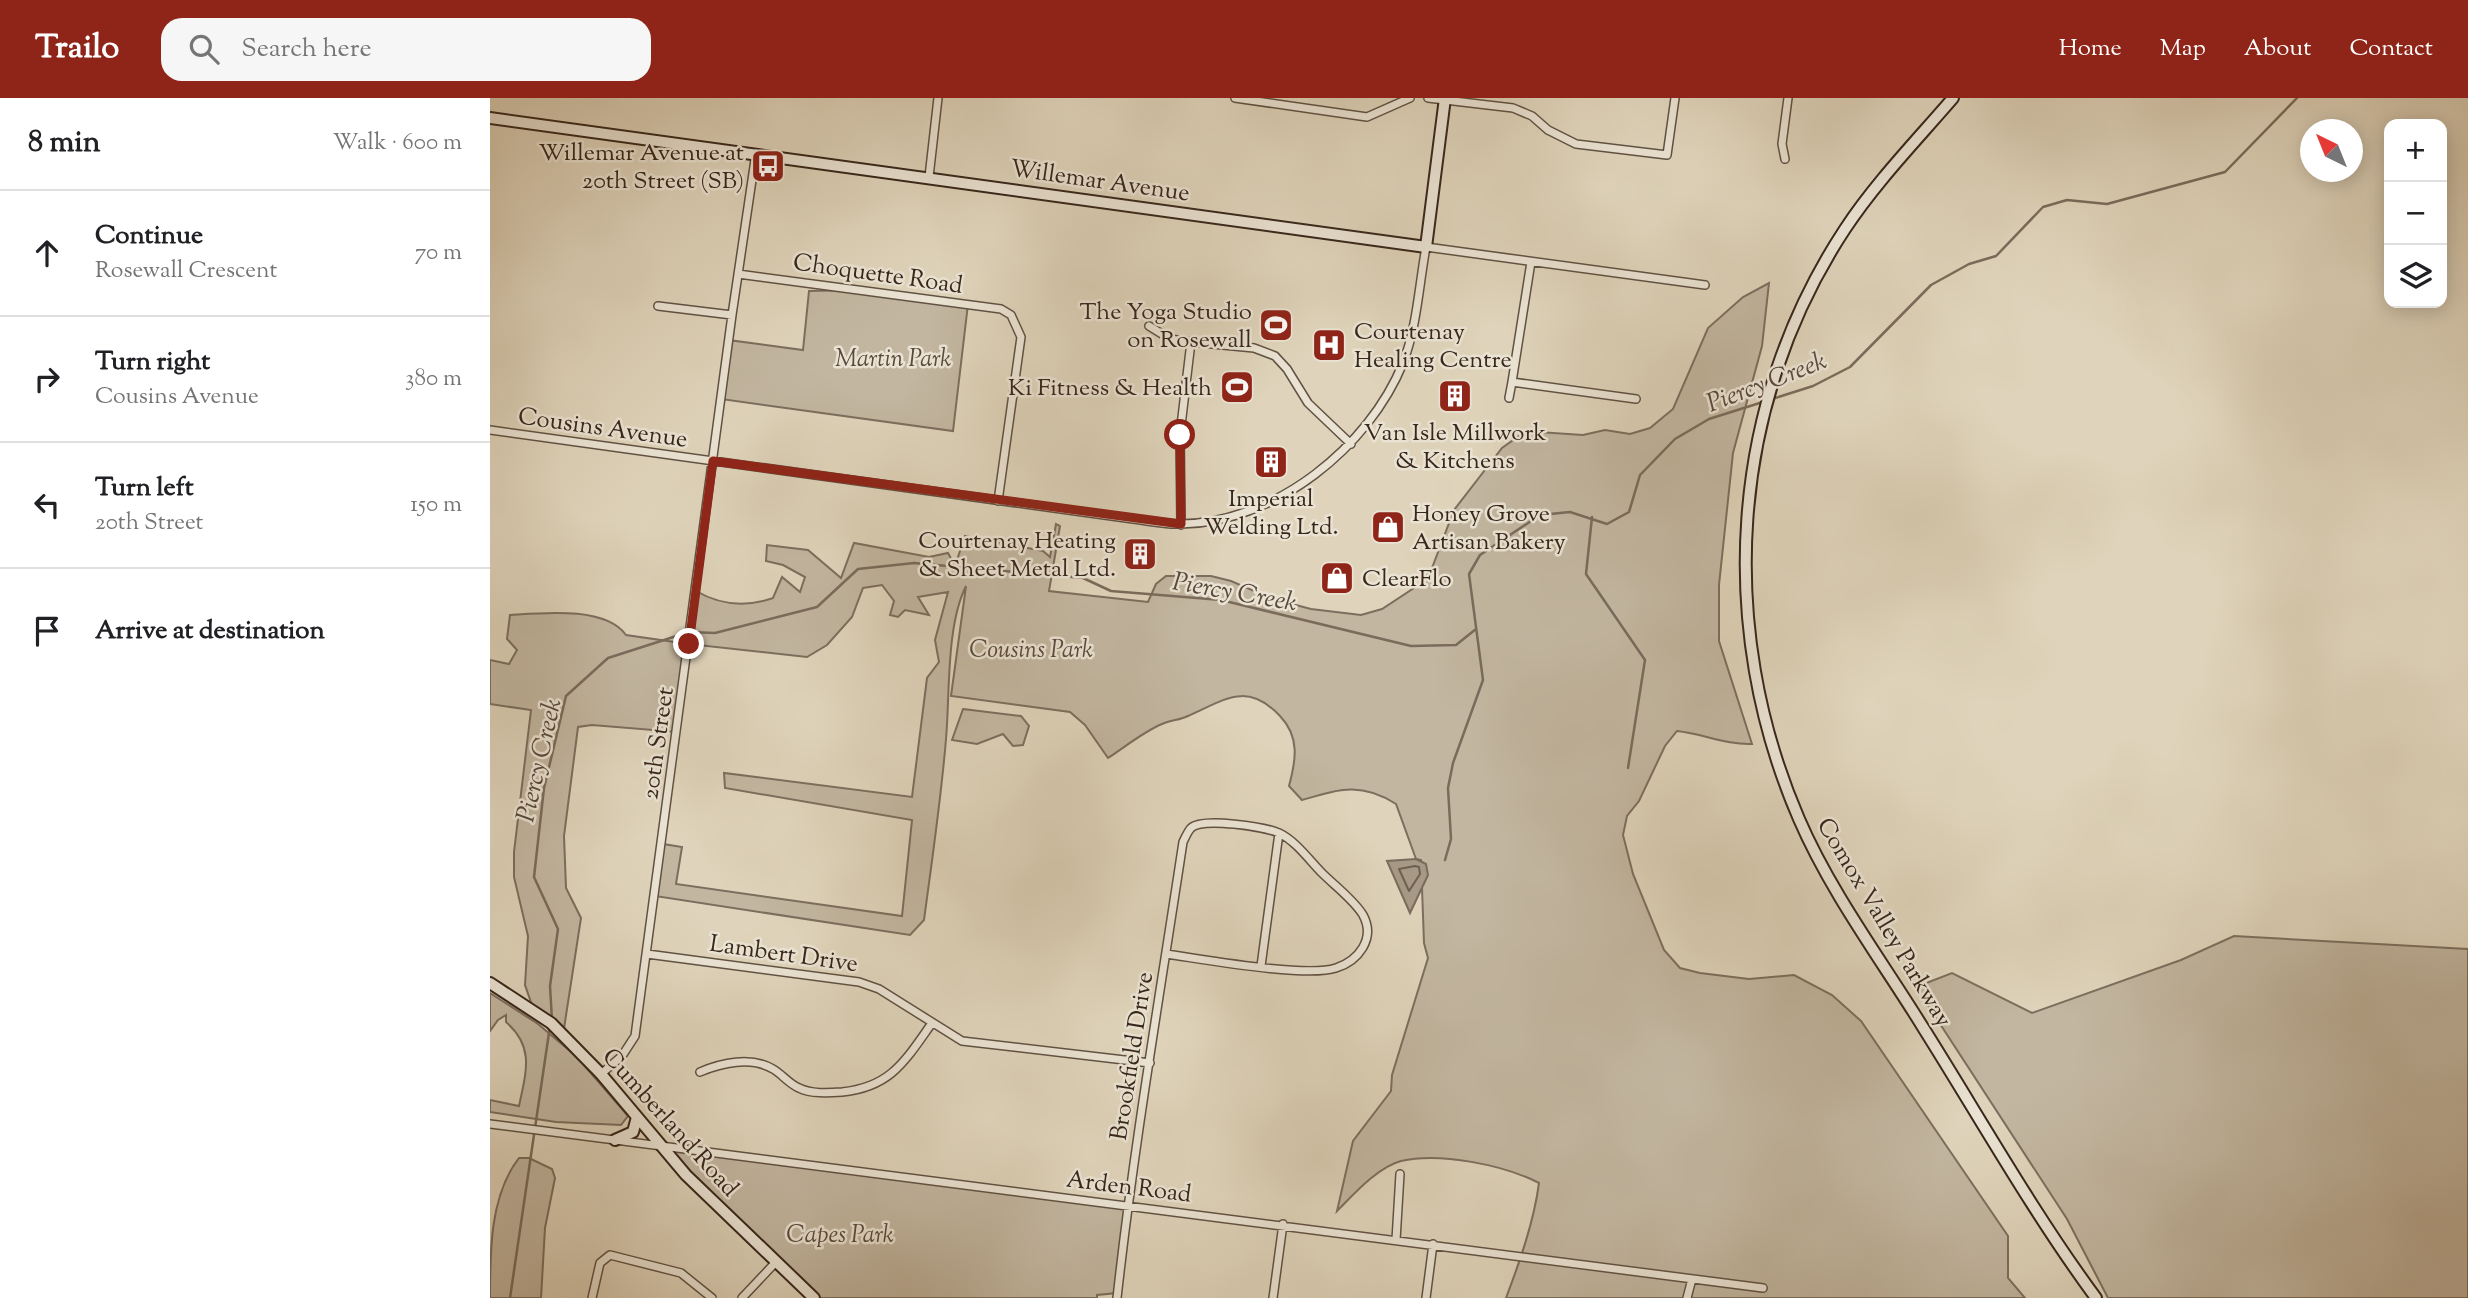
<!DOCTYPE html>
<meta charset="utf-8">
<style>
body{margin:0;font-family:"Sorts Mill Goudy",serif;background:#f6f6f6;color:#202124}
.controls{position:absolute;right:21px;top:21px;display:grid;overflow:hidden;border-radius:14px;box-shadow:0 4px 18px #0003}
.controls button{width:63px;height:63px;display:grid;place-items:center;padding:0;border:0;border-bottom:2px solid #e0e0e0;background:#fff;color:#202124;font:35px sans-serif}
.compass{position:absolute;left:1810px;top:21px;width:63px;height:63px;border-radius:50%;background:#fff;box-shadow:0 4px 18px #0003;rotate:317deg}
.stop{position:absolute;width:21px;height:21px;margin:-16px;border:5px solid #8f2418;border-radius:50%;background:#fff}
.stop.end{background:#8f2418;border-color:#fff;box-shadow:0 2px 7px #0008}
.list{margin:0;padding:0;list-style:none}
h2{display:flex;justify-content:space-between;align-items:center;height:91px;margin:0;padding:0 28px;font-size:30px}
h2 small{font-size:23px;font-weight:400;color:#757577}
.list li{display:grid;grid-template-columns:46px 1fr auto;gap:21px;align-items:center;box-sizing:border-box;height:126px;padding:0 28px;border-top:2px solid #e0e0e0}
.list b{display:block;font-size:26px;white-space:nowrap}
.list p{margin:0;font-size:23px;white-space:nowrap;color:#757577}
.list em{font-size:23px;font-style:normal;color:#757577}
.icon{flex:none;width:38px;height:38px;fill:none;stroke:currentColor;stroke-width:2;stroke-linecap:round;stroke-linejoin:round}
.map{position:relative;flex:none;width:1978px;height:1200px;overflow:hidden}
header{display:flex;align-items:center;gap:42px;box-sizing:border-box;height:98px;padding:0 35px;background:#8f2418;color:#fff}
header strong{font-size:33px}
nav{display:flex;gap:38px;margin-inline-start:auto;font-size:24px}
.search{width:490px;height:63px;background:#f6f6f6;display:flex;align-items:center;gap:18px;box-sizing:border-box;padding:0 24px;border-radius:21px;color:#757577;font-size:26px}
main{display:flex}
aside{flex:1;background:#fff}
.map>svg:first-child{display:block}
.green{fill:#c2b6a0;stroke:#7c6e5e;stroke-width:2}
.water{fill:#a69985;stroke:#7a6b5b;stroke-width:2}
.lines{fill:none;stroke-linecap:round;stroke-linejoin:round}
.shore{stroke:#6e6050;stroke-width:2}
.stream{stroke:#7a6b5b;stroke-width:2.5}
.street-casing{stroke:#615243;stroke-width:10}
.secondary-casing{stroke:#37261b;stroke-width:14}
.street{stroke:#eae3d3;stroke-width:7}
.secondary{stroke:#eae3d3;stroke-width:10}
.route{stroke:#8f2418;stroke-width:9}
.labels{text-anchor:middle;stroke-width:5;stroke-linejoin:round;paint-order:stroke}
.poi-label{font-size:24px;fill:#37261b;stroke:#eae3d3;text-anchor:end}
.street-label{font-size:24px;fill:#37261b;stroke:#eae3d3}
.park-label{font-size:24px;font-style:italic;fill:#5a4a3c;stroke:#eae3d3}
.water-label{font-size:26px;font-style:italic;fill:#58483b;stroke:#eae3d3}
</style>
<header>
<strong>Trailo</strong>
<div class="search"><svg class="icon" aria-label="search" viewBox="0 0 24 24"><circle cx="10" cy="10" r="6"/><path d="M15 15l6 6"/></svg>Search here</div>
<nav><a>Home</a><a>Map</a><a>About</a><a>Contact</a></nav>
</header>
<main>
<aside>
<h2>8 min<small>Walk · 600 m</small></h2>
<ul class="list">
<li><svg class="icon" aria-label="ahead" viewBox="0 0 24 24"><path d="M12 20V5M6 11l6-6 6 6"/></svg><div><b>Continue</b><p>Rosewall Crescent</p></div><em>70 m</em></li>
<li><svg class="icon" aria-label="right" viewBox="0 0 24 24"><path d="M7 20v-9h11M14 6l5 5-5 5"/></svg><div><b>Turn right</b><p>Cousins Avenue</p></div><em>380 m</em></li>
<li><svg class="icon" aria-label="left" viewBox="0 0 24 24"><path d="M17 20v-9H6M10 6l-5 5 5 5"/></svg><div><b>Turn left</b><p>20th Street</p></div><em>150 m</em></li>
<li><svg class="icon" aria-label="arrive" viewBox="0 0 24 24"><path d="M6 21V4h12l-3 4 3 4H6"/></svg><div><b>Arrive at destination</b></div></li>
</ul>
</aside>
<div class="map">
<svg width="1978" height="1200" viewBox="0 0 1978 1200">
<rect width="100%" height="100%" fill="#dfd4bb"/>
<filter id="stains"><feTurbulence type="fractalNoise" baseFrequency=".00286" numOctaves="4"/><feColorMatrix values="0 0 0 0 .2 0 0 0 0 .09 0 0 0 0 .02 0 0 0 .5 -.17"/></filter>
<radialGradient id="worn" r=".72"><stop offset=".6" stop-color="#630" stop-opacity="0"/><stop offset="1" stop-color="#630" stop-opacity=".3"/></radialGradient>
<path class="green" d="M1279,185L1272,248L1243,355L1229,487V543L1262,646C1236,647 1214,636 1187,633L1175,648L1149,703L1137,718L1133,737L1143,776L1174,852L1190,870L1210,875L1259,881L1304,877L1342,897L1371,923L1518,1138V1180L1535,1200H1016C1030,1163 1044,1123 1049,1085C1014,1067 950,1054 911,1063C888,1069 864,1096 847,1113L863,1043L901,993L902,977L938,860L934,845L931,762L926,761L906,706C871,684 850,691 812,702L799,688C806,662 810,639 790,618C756,582 733,603 698,618C690,622 681,622 672,626C653,634 635,649 618,660L595,627L580,614L461,598L476,488C456,528 460,596 456,641C451,702 442,762 434,822L420,837L165,798L173,746L192,749L186,786L412,818L422,722L235,690L234,675L422,699L437,580L449,564L445,542L458,494L428,499L439,517L415,512L408,519L400,517L404,503L392,487L373,490L362,519L337,547L317,559L199,546L187,634L102,627L88,629L74,738L76,790L91,820L73,937L44,913L35,887L38,838L24,779V754L41,612L0,606V562L19,566L27,552L17,541L20,517C52,515 115,508 136,537L199,546L206,493C230,507 257,509 283,500L292,479L310,494L315,479L293,467L276,463L277,447L318,452L351,480L364,445L439,459L458,455L465,468L475,438L553,453L560,459L566,426L570,428L559,493L658,504L666,486L676,478H721L741,483L783,501L821,511L871,517L892,511L930,486L942,470L964,412L1012,350L1029,338L1048,334L1093,337L1115,332L1140,336L1160,330L1183,311L1218,230L1253,199Z
M367,192L478,206L463,333L231,301L238,242L313,252L319,193Z
M473,611L531,618L539,628L533,647L523,648L513,636L487,646L462,642Z
M1744,838L1978,851V1200H1618L1577,1121L1426,889L1462,875L1542,915L1691,862Z
M0,895L48,926L87,959L138,1018L131,1027L66,1024L0,1014V1002L29,1008C36,974 45,949 16,924V917L8,922L0,933Z
M170,1048L638,1107L627,1195L607,1197V1200H324Z
M29,1060H39L62,1071L65,1080L55,1130L51,1200H0C0,1153 0,1097 29,1060Z"/>
<path class="water" d="M926,761L936,766L938,777L920,815L897,763Z"/>
<g class="lines">
<path class="shore" d="M925,768L929,769L930,776L919,793L909,771Z"/>
<path class="stream" d="M1282,301L1323,288L1360,269L1441,187L1479,166L1506,158L1553,109L1577,102L1617,106L1735,74L1807,0
M1102,419L1096,476L1155,562L1138,670
M955,762L961,741L958,690L963,665L993,582L979,476L990,457L1050,417L1080,414L1117,426L1139,414L1150,377L1185,341L1219,321L1276,303
M62,922L60,888L68,831L44,779L54,690L76,598L118,560L199,534L225,535L327,509L368,471L424,465L593,480L621,493L731,502L921,548L966,547L986,531
M20,1200L60,928"/>
<g class="street-casing">
<path id="street" d="M745,0L877,19L920,0
M938,0L1023,10L1042,18L1058,32L1086,46L1177,57L1185,0
M1295,61L1292,46L1298,0
M439,79L448,0
M1041,164L1022,284L1146,301
M248,176L511,211L521,217L531,239L508,403
M168,208L242,217
M659,228L680,241L701,244
M1019,300L1022,284
M0,332L643,421C659,423 675,427 691,426C785,425 879,349 913,265C927,229 929,187 936,149L1215,187
M691,427L690,336L701,244L764,250L785,258L797,271L818,305L861,346
M157,856L369,884L389,891L472,943L660,965
M771,868L789,735
M210,974C231,965 261,958 283,971C292,976 299,986 309,990C321,996 338,995 352,994C401,989 415,963 442,925
M111,976L132,958L145,938L242,217L266,55
M0,1026L1273,1190
M906,1142L910,1076
M102,1200L110,1165L120,1157L191,1175L222,1200
M252,1200L285,1165
M627,1200C644,1047 670,896 693,744C695,740 698,733 701,730C713,719 775,729 789,735C806,743 820,763 832,775C845,788 864,802 873,817C886,841 868,863 846,870C816,880 712,861 676,856
M783,1200L793,1126
M936,1200L943,1146
M1197,1200L1202,1181"/>
</g>
<g class="secondary-casing">
<path id="secondary" d="M1463,0C1426,43 1386,84 1355,131C1239,307 1226,529 1309,721C1341,795 1392,863 1434,931C1490,1020 1544,1116 1606,1200
M0,20L936,149L955,0
M0,885L61,925L111,976L196,1077L324,1200
M125,1042L143,1034L147,1019"/>
</g>
<use href="#street" class="street"/>
<use href="#secondary" class="secondary"/>
</g>
<g class="lines">
<path class="route" d="M199,546L223,363L691,426L690,337"/>
</g>
<defs>
<g id="bus-square" transform="scale(1.75)"><rect x="-9" y="-9" width="18" height="18" rx="4" fill="#8f2418" stroke="#eae3d3"/><path d="M-5-6H5V4H4V6H2V4H-2V6H-4V4H-5ZM-3.5-4V0h7V-4ZM-3.5 1.2v1.5H-2V1.2ZM2 1.2v1.5H3.5V1.2Z" fill="#fff"/></g>
<g id="stadium-square" transform="scale(1.75)"><rect x="-9" y="-9" width="18" height="18" rx="4" fill="#8f2418" stroke="#eae3d3"/><path d="M0-5a6.5 5 0 1 0 0 10a6.5 5 0 1 0 0-10ZM-3.5-1.8h7v3.6h-7Z" fill="#fff"/></g>
<g id="hospital-square" transform="scale(1.75)"><rect x="-9" y="-9" width="18" height="18" rx="4" fill="#8f2418" stroke="#eae3d3"/><path d="M-5-5h3v3.5h4V-5h3V5h-3V1.5h-4V5h-3Z" fill="#fff"/></g>
<g id="building-square" transform="scale(1.75)"><rect x="-9" y="-9" width="18" height="18" rx="4" fill="#8f2418" stroke="#eae3d3"/><path d="M-4-6H4V6H1V3H-1V6H-4ZM-2.5-4.3h1.7v1.8h-1.7ZM.8-4.3h1.7v1.8H.8ZM-2.5-1h1.7V.8h-1.7ZM.8-1h1.7V.8H.8Z" fill="#fff"/></g>
<g id="shop-square" transform="scale(1.75)"><rect x="-9" y="-9" width="18" height="18" rx="4" fill="#8f2418" stroke="#eae3d3"/><path d="M-5-2.5h2.3a2.7 3.5 0 0 1 5.4 0H5L5.5 6h-11ZM-1.5-2.5h3a1.5 2.3 0 0 0-3 0Z" fill="#fff"/></g>
</defs>
<g fill-rule="evenodd">
<use href="#bus-square" x="278" y="68"/>
<use href="#stadium-square" x="786" y="227"/>
<use href="#hospital-square" x="839" y="247"/>
<use href="#stadium-square" x="747" y="289"/>
<use href="#building-square" x="965" y="298"/>
<use href="#building-square" x="781" y="364"/>
<use href="#shop-square" x="898" y="429"/>
<use href="#building-square" x="650" y="456"/>
<use href="#shop-square" x="847" y="480"/>
</g>
<g class="labels">
<g class="poi-label">
<text x="254" y="62">Willemar Avenue at<tspan x="254" dy="28">20th Street (SB)</tspan></text>
<text x="762" y="221">The Yoga Studio<tspan x="762" dy="28">on Rosewall</tspan></text>
<text x="864" y="241" text-anchor="start">Courtenay<tspan x="864" dy="28">Healing Centre</tspan></text>
<text x="722" y="297">Ki Fitness &amp; Health</text>
<text x="965" y="342" text-anchor="middle">Van Isle Millwork<tspan x="965" dy="28">&amp; Kitchens</tspan></text>
<text x="781" y="408" text-anchor="middle">Imperial<tspan x="781" dy="28">Welding Ltd.</tspan></text>
<text x="922" y="423" text-anchor="start">Honey Grove<tspan x="922" dy="28">Artisan Bakery</tspan></text>
<text x="626" y="450">Courtenay Heating<tspan x="626" dy="28">&amp; Sheet Metal Ltd.</tspan></text>
<text x="872" y="488" text-anchor="start">ClearFlo</text>
</g>
<g class="street-label">
<text transform="translate(610 82) rotate(8)" y="8">Willemar Avenue</text>
<text transform="translate(388 175) rotate(8)" y="8">Choquette Road</text>
<text transform="translate(113 329) rotate(8)" y="8">Cousins Avenue</text>
<text transform="translate(167 645) rotate(-82)" y="8">20th Street</text>
<text transform="translate(1395 824) rotate(59)" y="8">Comox Valley Parkway</text>
<text transform="translate(294 855) rotate(8)" y="8">Lambert Drive</text>
<text transform="translate(641 958) rotate(-81)" y="8">Brookfield Drive</text>
<text transform="translate(181 1024) rotate(48)" y="8">Cumberland Road</text>
<text transform="translate(639 1088) rotate(7)" y="8">Arden Road</text>
</g>
<g class="park-label">
<text x="403" y="268">Martin Park</text>
<text x="541" y="559">Cousins Park</text>
<text x="350" y="1144">Capes Park</text>
</g>
<g class="water-label">
<text transform="translate(1276 283) rotate(-21)" y="9">Piercy Creek</text>
<text transform="translate(745 493) rotate(10)" y="9">Piercy Creek</text>
<text transform="translate(48 662) rotate(-77)" y="9">Piercy Creek</text>
</g>
</g>
<rect width="100%" height="100%" filter="url(#stains)"/>
<rect width="100%" height="100%" fill="url(#worn)"/>
</svg>
<div class="controls">
<button>+</button>
<button>−</button>
<button><svg class="icon" aria-label="layers" viewBox="0 0 24 24"><path d="M12 4l9 5-9 5-9-5zM3 14l9 5 9-5"/></svg></button>
</div>
<svg class="compass" viewBox="-18 -18 36 36"><path d="M0-13l5 13h-10z" fill="#e53935"/><path d="M0 13l5-13h-10z" fill="#757577"/></svg>
<div class="stop" style="left:690px;top:337px"></div>
<div class="stop end" style="left:199px;top:546px"></div>
</div>
</main>
